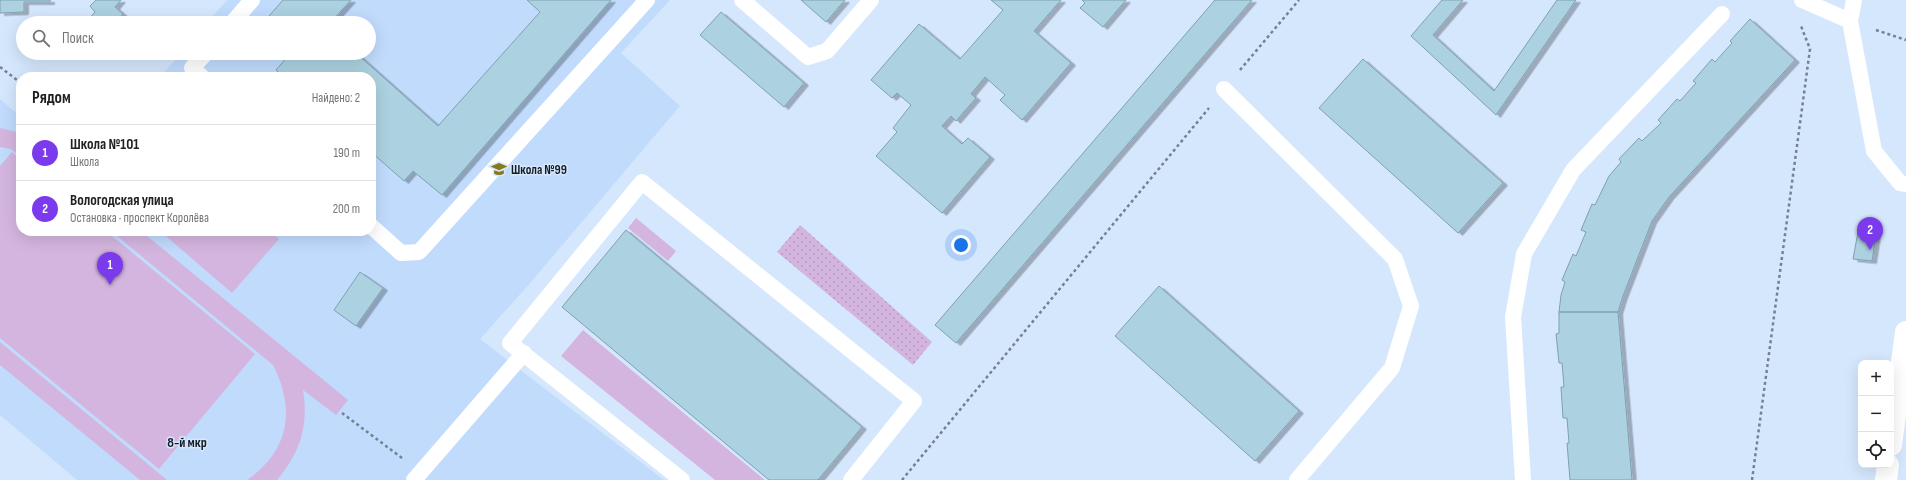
<!DOCTYPE html>
<html lang="ru">
<meta charset="utf-8">
<style>
body{margin:0;font-family:"Sofia Sans Condensed",sans-serif;background:#f2f2f2;color:#202124}
.controls{position:absolute;right:12px;bottom:12px;display:grid;overflow:hidden;border-radius:8px;box-shadow:0 4px 16px #0002}
.controls button{width:36px;height:36px;display:grid;place-items:center;padding:0;border:0;border-bottom:1px solid #e0e0e0;background:#fff;color:#202124;font:20px sans-serif}
.you{position:absolute;left:961px;top:245px;width:14px;height:14px;margin:-10px;border:3px solid #fff;border-radius:50%;background:#1a73e8;box-shadow:0 0 0 6px #1a73e833}
.badge{display:grid;place-items:center;width:26px;height:26px;border-radius:50%;background:#7c3aed;color:#fff;font-size:13px;font-weight:700}
.pin{position:absolute;translate:-50% -33px;filter:drop-shadow(0 1px 2px #0008)}
.pin::after{content:'';position:absolute;top:21px;width:14px;height:12px;background:inherit;clip-path:polygon(0 0,100% 0,50% 100%)}
.list{margin:0;padding:0;list-style:none}
h2{display:flex;justify-content:space-between;align-items:center;height:52px;margin:0;padding:0 16px;font-size:17px}
h2 small{font-size:13px;font-weight:400;color:#757577}
.list li{display:grid;grid-template-columns:26px 1fr auto;gap:12px;align-items:center;box-sizing:border-box;height:56px;padding:0 16px;border-top:1px solid #e0e0e0}
.list b{display:block;font-size:15px;white-space:nowrap}
.list p{margin:0;font-size:13px;white-space:nowrap;color:#757577}
.list em{font-size:13px;font-style:normal;color:#757577}
.icon{flex:none;width:22px;height:22px;fill:none;stroke:currentColor;stroke-width:2;stroke-linecap:round;stroke-linejoin:round}
.map{position:relative;flex:none;width:1906px;height:480px;overflow:hidden}
.search{position:absolute;background:#fff;box-shadow:0 4px 16px #0002;left:16px;top:16px;width:360px;height:44px;display:flex;align-items:center;gap:10px;box-sizing:border-box;padding:0 14px;border-radius:22px;color:#757577;font-size:15px}
.panel{position:absolute;background:#fff;box-shadow:0 4px 16px #0002;left:16px;top:72px;width:360px;height:164px;border-radius:16px}
.map>svg:first-child{display:block}
.built{fill:#c1dbfd}
.grass{fill:#d4b5df}
.park{fill:url(#park-dots)}
.building{fill:#acd1e0;stroke:#7da1af;filter:url(#shadow)}
.lines{fill:none;stroke-linecap:round;stroke-linejoin:round}
.path{stroke:#748190;stroke-width:2.5;stroke-dasharray:3 3;stroke-linecap:butt}
.service{stroke:#fff;stroke-width:16}
.primary{stroke:#fff;stroke-width:22}
.labels{text-anchor:middle;stroke-width:3;stroke-linejoin:round;paint-order:stroke}
.poi-label{font-size:13px;font-weight:bold;fill:#141c25;stroke:#d5e7fd;text-anchor:start}
.neighbourhood-label{font-size:14px;font-weight:bold;fill:#141c25;stroke:#d5e7fd}
</style>
<div class="map">
<svg width="1906" height="480" viewBox="0 0 1906 480">
<defs>
<pattern id="park-dots" width="8" height="8" patternUnits="userSpaceOnUse"><rect width="8" height="8" fill="#d4b5df"/><path d="M2 2h.1M6 6h.1" fill="none" stroke="#b59bbf" stroke-width="1.8" stroke-linecap="round"/></pattern>
<filter id="shadow"><feDropShadow dx="4.5" dy="2.5" stdDeviation="0" flood-color="#0004"/></filter>
</defs>
<rect width="100%" height="100%" fill="#d5e7fd"/>
<path class="built" d="M227,0H670L621,53L680,106L531,282L480,339L664,480H77L0,415V99L21,117V231H371V77H160L181,53H369V23H207Z"/>
<path class="grass" d="M0,128L21,133V157L11,149L0,147Z
M12,152L21,160V231H106L255,354L159,469L0,338V166Z
M636,218L676,251L668,261L628,228Z
M111,231H141L348,400L336,415L303,390C309,426 300,453 277,480H247C289,451 296,410 273,365Z
M160,231H270L279,239L232,293Z
M583,330L765,480H715L561,356Z
M0,342L167,480H140L0,365Z"/>
<path class="park" d="M800,225L932,342L913,365L777,252Z"/>
<path class="building" d="M0,0H50V2H24V12L0,13Z
M96,0H121L115,7L123,14L115,23H85L95,12L90,6Z
M283,0H351L330,23H263Z
M527,0H611L442,195L413,171L404,181L371,152V77H284L276,70L289,55L287,53H356L438,126L540,12Z
M801,0H845L826,22Z
M991,0H1061L1034,31L1071,63L1022,120L1000,100L1005,95L985,77L971,94L976,98L956,121L951,116L942,126L962,144L968,138L990,157L942,213L876,156L897,132L893,128L911,105L897,93L892,98L871,80L919,24L960,59L1003,10Z
M1082,0H1126L1103,27L1080,8L1085,3Z
M1215,0H1252L956,343L935,325Z
M1442,0H1463L1433,35L1494,91L1557,0H1576L1496,115L1411,36Z
M721,12L804,83L784,107L700,35Z
M1750,19L1795,60L1669,197L1652,221L1623,296L1618,312H1559L1561,295L1565,282L1562,280L1573,254L1576,256L1586,232L1581,230L1592,204L1595,205L1609,176L1621,162L1619,159L1639,138L1642,141L1661,123L1658,120L1677,99L1680,101L1696,83L1693,81L1712,59L1715,62L1732,43L1730,41Z
M1363,59L1503,183L1458,233L1319,108Z
M626,230L862,427L818,480H769L562,307Z
M1858,232L1876,235L1872,261L1853,259Z
M360,272L383,288L356,326L334,310Z
M1159,286L1299,411L1255,461L1115,336Z
M1559,312H1618L1632,480H1570L1567,443H1569L1567,418H1563L1561,387H1564L1562,363H1559L1556,334L1559,333Z"/>
<g class="lines">
<path class="path" d="M1876,30L1906,40
M0,67L21,83
M1240,70L1299,0
M342,413L402,458
M902,480L1209,108
M1752,480L1810,49L1801,26"/>
<path class="service" d="M742,0L808,57L827,51L871,0
M1802,0L1850,21L1874,151L1900,183L1906,184
M1850,21L1854,0
M232,23L252,0
M202,77L192,68L206,53
M1224,89L1395,259L1411,306L1392,368L1297,480
M371,226L401,253L419,252L647,0
M414,480L524,353
M682,480L510,343L642,182L914,401L851,480
M1523,480L1513,317L1524,254L1573,170L1722,14"/>
<path class="primary" d="M1891,445L1906,332
M1886,480L1888,465"/>
</g>
<defs>
<g id="school-bare" transform="scale(1.2)"><path d="M0-5L7-2L0 1L-7-2ZM-4 1L0 2.5L4 1V4Q0 6-4 4Z" fill="#86781c" stroke="#d5e7fd" stroke-width="2.5" paint-order="stroke"/></g>
</defs>
<g fill-rule="evenodd">
<use href="#school-bare" x="499" y="169"/>
</g>
<g class="labels">
<g class="poi-label">
<text x="511" y="174">Школа №99</text>
</g>
<g class="neighbourhood-label">
<text x="187" y="447">8-й мкр</text>
</g>
</g>
</svg>
<div class="controls">
<button>+</button>
<button>−</button>
<button><svg class="icon" aria-label="locate" viewBox="0 0 24 24"><circle cx="12" cy="12" r="6"/><path d="M12 2v4M12 18v4M2 12h4M18 12h4"/></svg></button>
</div>
<div class="you"></div>
<div class="pin badge" style="left:110px;top:285px">1</div>
<div class="pin badge" style="left:1870px;top:250px">2</div>
<div class="search"><svg class="icon" aria-label="search" viewBox="0 0 24 24"><circle cx="10" cy="10" r="6"/><path d="M15 15l6 6"/></svg>Поиск</div>
<section class="panel">
<h2>Рядом<small>Найдено: 2</small></h2>
<ul class="list">
<li><span class="badge">1</span><div><b>Школа №101</b><p>Школа</p></div><em>190 m</em></li>
<li><span class="badge">2</span><div><b>Вологодская улица</b><p>Остановка · проспект Королёва</p></div><em>200 m</em></li>
</ul>
</section>
</div>
